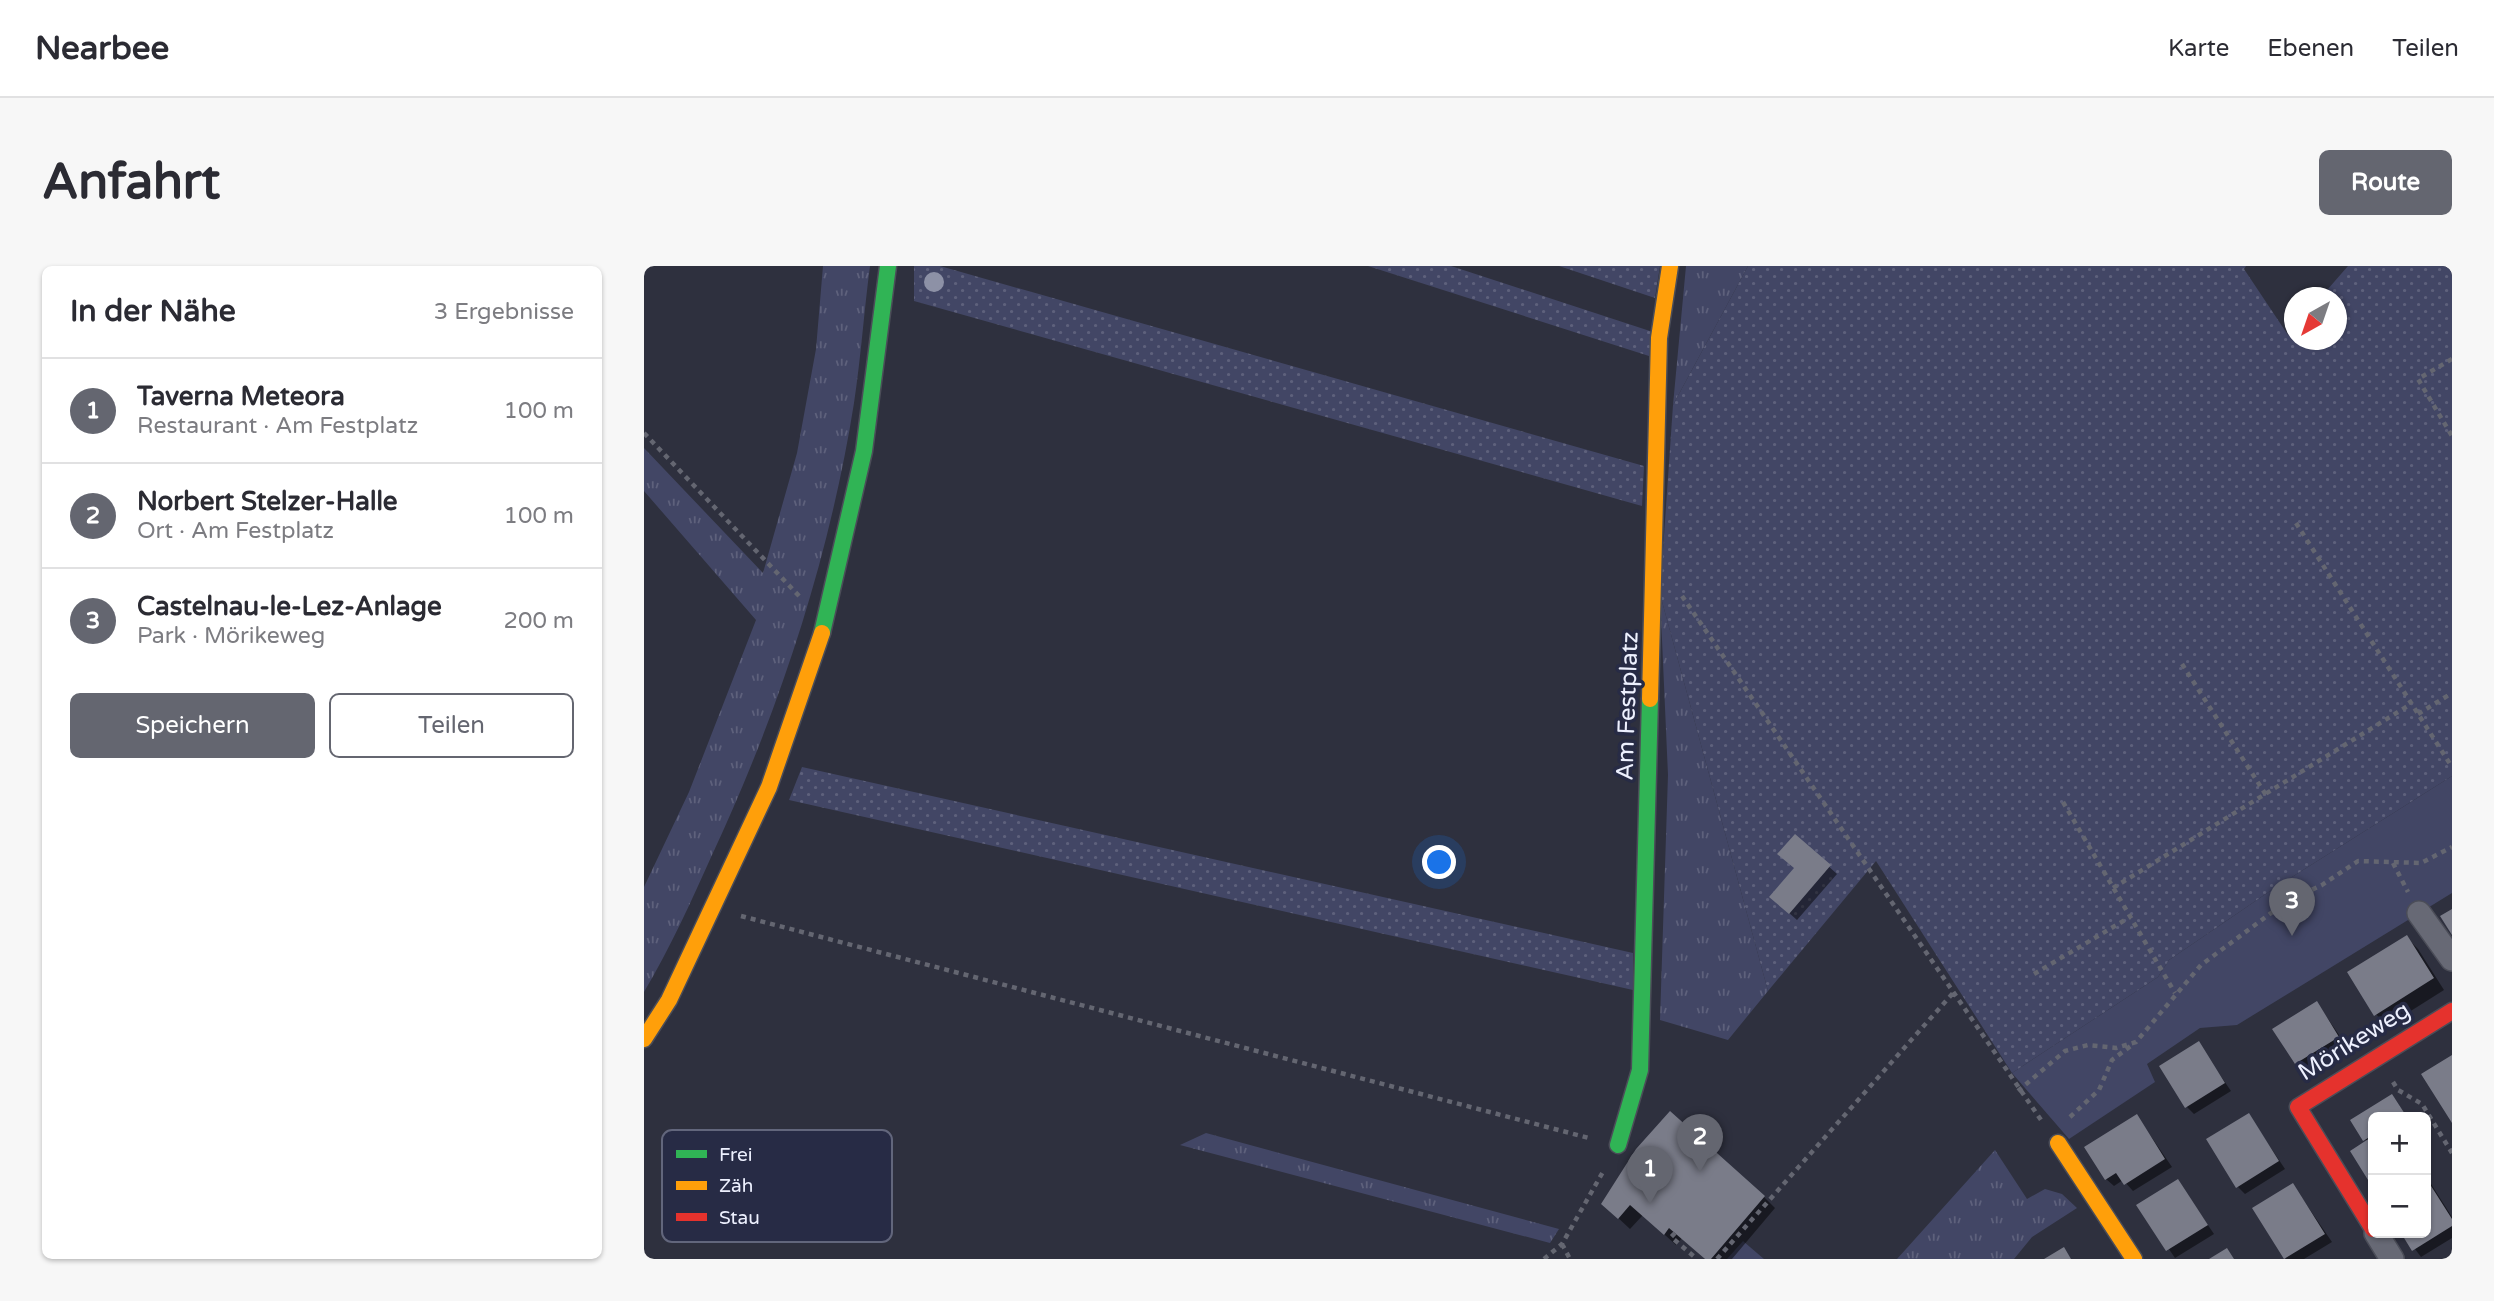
<!DOCTYPE html>
<html lang="de">
<meta charset="utf-8">
<style>
body{margin:0;font-family:"Varela Round",sans-serif;background:#f7f7f7;color:#2b2b33}
.controls{position:absolute;right:21px;bottom:21px;display:grid;overflow:hidden;border-radius:10px;box-shadow:0 2px 5px #0004}
.controls button{width:63px;height:63px;display:grid;place-items:center;padding:0;border:0;border-bottom:2px solid #e1e1e2;background:#fff;color:#2b2b33;font:35px sans-serif}
.compass{position:absolute;left:1640px;top:21px;width:63px;height:63px;border-radius:50%;background:#fff;box-shadow:0 2px 5px #0004;rotate:220deg}
.you{position:absolute;left:796px;top:597px;width:24px;height:24px;margin:-18px;border:5px solid #fff;border-radius:50%;background:#1a73e8;box-shadow:0 0 0 10px #1a73e833}
.badge{display:grid;place-items:center;width:46px;height:46px;border-radius:50%;background:#646670;color:#fff;font-size:23px;font-weight:700}
.pin{position:absolute;translate:-50% -58px;filter:drop-shadow(0 2px 4px #0008)}
.pin::after{content:'';position:absolute;top:37px;width:24px;height:21px;background:inherit;clip-path:polygon(0 0,100% 0,50% 100%)}
.list{margin:0;padding:0;list-style:none}
h2{display:flex;justify-content:space-between;align-items:center;height:91px;margin:0;padding:0 28px;font-size:30px}
h2 small{font-size:23px;font-weight:400;color:#7c7c81}
.list li{display:grid;grid-template-columns:46px 1fr auto;gap:21px;align-items:center;box-sizing:border-box;height:105px;padding:0 28px;border-top:2px solid #e1e1e2}
.list b{display:block;font-size:26px;white-space:nowrap}
.list p{margin:0;font-size:23px;white-space:nowrap;color:#7c7c81}
.list em{font-size:23px;font-style:normal;color:#7c7c81}
.actions{display:flex;gap:14px;padding:21px 28px}
.actions a{flex:1;padding:16px 0;border:2px solid #646670;border-radius:10px;text-align:center;font-size:24px;color:#646670}
.actions .main{background:#646670;color:#fff}
.map{position:relative;flex:none;width:1808px;height:993px;overflow:hidden;border-radius:10px}
header{display:flex;align-items:center;gap:42px;box-sizing:border-box;height:98px;padding:0 35px;background:#fff;border-bottom:2px solid #e1e1e2}
header strong{font-size:33px}
nav{display:flex;gap:38px;margin-inline-start:auto;font-size:24px}
.intro{display:flex;align-items:center;justify-content:space-between;box-sizing:border-box;height:168px;padding:0 42px}
h1{margin:0;font-size:49px}
.button{padding:18px 32px;border-radius:10px;background:#646670;color:#fff;font-size:24px;font-weight:700}
main{display:flex;gap:42px;padding:0 42px}
aside{flex:1;background:#fff;border-radius:10px;box-shadow:0 2px 5px #0004}
.map>svg:first-child{display:block}
.grass{fill:url(#grass-tufts)}
.park{fill:#424665}
.garden{fill:url(#garden-dots)}
.shadow{fill:#0007}
.building{fill:#7a7c89}
.lines{fill:none;stroke-linecap:round;stroke-linejoin:round}
.street-casing{stroke:#4b4d58;stroke-width:26}
.fast-casing{stroke:#4b4d58;stroke-width:19}
.slow-casing{stroke:#4b4d58;stroke-width:19}
.jam-casing{stroke:#4b4d58;stroke-width:19}
.path{stroke:#646671;stroke-width:4.5;stroke-dasharray:5 5;stroke-linecap:butt}
.street{stroke:#676975;stroke-width:23}
.fast{stroke:#30b455;stroke-width:16}
.slow{stroke:#ff9f0a;stroke-width:16}
.jam{stroke:#e5322d;stroke-width:16}
.tree{fill:#8d91a6}
.labels{text-anchor:middle;stroke-width:7;stroke-linejoin:round;paint-order:stroke}
.street-label{font-size:24px;fill:#edf0fe;stroke:#272b45}
.key{fill:#272b45;stroke:#62667c;stroke-width:2}
.key-label{font-size:19px;fill:#edf0fe}
</style>
<header>
<strong>Nearbee</strong>
<nav><a>Karte</a><a>Ebenen</a><a>Teilen</a></nav>
</header>
<div class="intro"><h1>Anfahrt</h1><a class="button">Route</a></div>
<main>
<aside>
<h2>In der Nähe<small>3 Ergebnisse</small></h2>
<ul class="list">
<li><span class="badge">1</span><div><b>Taverna Meteora</b><p>Restaurant · Am Festplatz</p></div><em>100 m</em></li>
<li><span class="badge">2</span><div><b>Norbert Stelzer-Halle</b><p>Ort · Am Festplatz</p></div><em>100 m</em></li>
<li><span class="badge">3</span><div><b>Castelnau-le-Lez-Anlage</b><p>Park · Mörikeweg</p></div><em>200 m</em></li>
</ul>
<div class="actions"><a class="main">Speichern</a><a>Teilen</a></div>
</aside>
<div class="map">
<svg width="1808" height="993" viewBox="0 0 1808 993">
<defs>
<pattern id="grass-tufts" width="24" height="20" patternUnits="userSpaceOnUse" patternTransform="scale(1.75)"><rect width="24" height="20" fill="#424665"/><path d="M3 7l-1-3M5 7V3M7 7l1-3M15 17l-1-3M17 17v-4M19 17l1-3" fill="none" stroke="#5e617c"/></pattern>
<pattern id="garden-dots" width="8" height="8" patternUnits="userSpaceOnUse" patternTransform="scale(1.75)"><rect width="8" height="8" fill="#424665"/><path d="M2 2h.1M6 6h.1" fill="none" stroke="#5e617c" stroke-width="1.8" stroke-linecap="round"/></pattern>
</defs>
<rect width="100%" height="100%" fill="#2e303e"/>
<path class="grass" d="M179,0H226C220,45 217,91 210,137C185,294 135,445 68,589C47,636 26,682 0,726V621L45,526L112,354L0,225V182L119,307L153,187L172,83Z
M1042,0H1104L1029,139Z
M1016,328L1124,725L1084,774L1016,754L1024,509Z
M562,867L915,963L906,977L536,879Z
M1351,884L1383,933L1401,923L1418,928L1433,942L1388,971L1370,993H1253Z"/>
<path class="park" d="M1808,510V627L1593,759L1556,762L1503,798L1511,816L1425,873L1368,807L1514,711L1525,694L1629,623Z
M1099,975L1120,993H1083Z"/>
<path class="garden" d="M270,0H296L1000,200L998,240L270,35Z
M724,0H807L1009,66L1005,90Z
M915,0H1016L1011,32Z
M1104,0H1602L1600,3L1644,69L1650,62V74H1692V32L1677,31L1704,0H1808V510L1629,623L1525,694L1514,711L1368,807L1232,595L1124,725L1016,328L1029,139Z
M158,501L989,687V724L145,534Z"/>
<path class="shadow" d="M1151,570L1193,608L1153,654L1135,638L1151,603Z
M1762,671L1774,683L1800,724L1743,760L1732,748Z
M1673,737L1702,779L1660,805L1652,797Z
M1554,777L1587,825L1550,848L1543,841Z
M1751,833L1763,851H1729V919L1708,886L1723,876L1709,855Z
M1605,849L1641,903L1601,928L1594,921Z
M1493,850L1528,901L1489,925L1479,914L1470,920L1462,913Z
M993,884L1120,931L1131,942L1088,993H1061L1038,972L1032,979L999,949L986,963L971,949Z
M1782,910L1808,951V972L1777,991L1759,967H1782Z
M1534,915L1570,968L1531,992L1495,939Z
M1649,919L1688,976L1660,993H1642L1610,943Z"/>
<path class="building" d="M1151,568L1187,599L1145,648L1125,631L1150,602L1133,588Z
M1808,643V669L1796,650Z
M1763,669L1790,712L1730,750L1703,706Z
M1673,735L1695,771L1651,798L1628,763Z
M1555,775L1581,817L1541,842L1515,800Z
M1808,789V857L1777,808Z
M1748,828L1761,848L1729,851V869L1719,875L1706,854Z
M1026,845L1121,930L1067,993H1061L1025,962L1020,969L986,939L974,953L957,938L992,883Z
M1605,847L1635,895L1592,922L1562,873Z
M1493,848L1521,893L1480,919L1472,907L1461,914L1440,881Z
M1729,870V922L1706,885Z
M1782,912L1808,953V960L1768,985L1757,967H1782Z
M1534,913L1564,959L1522,985L1492,939Z
M1649,917L1681,968L1640,993L1608,942Z
M1420,981L1427,993H1400Z
M1583,982L1590,993H1565Z"/>
<g class="lines">
<g class="street-casing">
<path id="street" d="M1775,647L1808,693
M1732,967L1748,993"/>
</g>
<g class="fast-casing">
<path id="fast" d="M178,367L220,185L244,0
M974,879L996,804L1006,433"/>
</g>
<g class="slow-casing">
<path id="slow" d="M1006,433L1015,72L1026,0
M0,773L25,734L125,521L178,367
M1414,877L1490,993"/>
</g>
<g class="jam-casing">
<path id="jam" d="M1729,963L1654,841L1808,745"/>
</g>
<path class="path" d="M1808,93L1774,113L1808,170
M0,167L156,331
M1652,257L1808,501
M1038,330L1397,854
M1538,398L1622,529
M1774,448L1808,427
M1419,536L1531,727
M1749,597L1764,626
M1469,622L1767,438
M97,650L945,872
M1390,708L1486,651
M1749,816L1754,824L1778,838L1808,887
M1374,825L1421,785L1444,779L1472,782L1492,776L1557,699L1642,636L1678,619L1714,595L1777,597L1808,581
M1426,851L1455,824L1468,794L1488,779
M1031,967L1027,971L1053,993
M918,978L926,993
M900,993L918,978L960,904
M1073,993L1309,727"/>
<use href="#street" class="street"/>
<use href="#fast" class="fast"/>
<use href="#slow" class="slow"/>
<use href="#jam" class="jam"/>
</g>
<circle class="tree" cx="290" cy="16" r="10"/>
<g class="labels">
<g class="street-label">
<text transform="translate(983 440) rotate(-88)" y="8">Am Festplatz</text>
<text transform="translate(1710 775) rotate(-32)" y="8">Mörikeweg</text>
</g>
</g>
<rect x="18" y="864" width="230" height="112" rx="10" class="key"/>
<rect x="32" y="884" width="31" height="8" fill="#30b455"/>
<rect x="32" y="915" width="31" height="9" fill="#ff9f0a"/>
<rect x="32" y="947" width="31" height="8" fill="#e5322d"/>
<g class="key-label">
<text x="75" y="895">Frei</text>
<text x="75" y="926">Zäh</text>
<text x="75" y="958">Stau</text>
</g>
</svg>
<div class="controls">
<button>+</button>
<button>−</button>
</div>
<svg class="compass" viewBox="-18 -18 36 36"><path d="M0-13l5 13h-10z" fill="#e53935"/><path d="M0 13l5-13h-10z" fill="#7c7c81"/></svg>
<div class="you"></div>
<div class="pin badge" style="left:1006px;top:938px">1</div>
<div class="pin badge" style="left:1056px;top:906px">2</div>
<div class="pin badge" style="left:1648px;top:670px">3</div>
</div>
</main>
